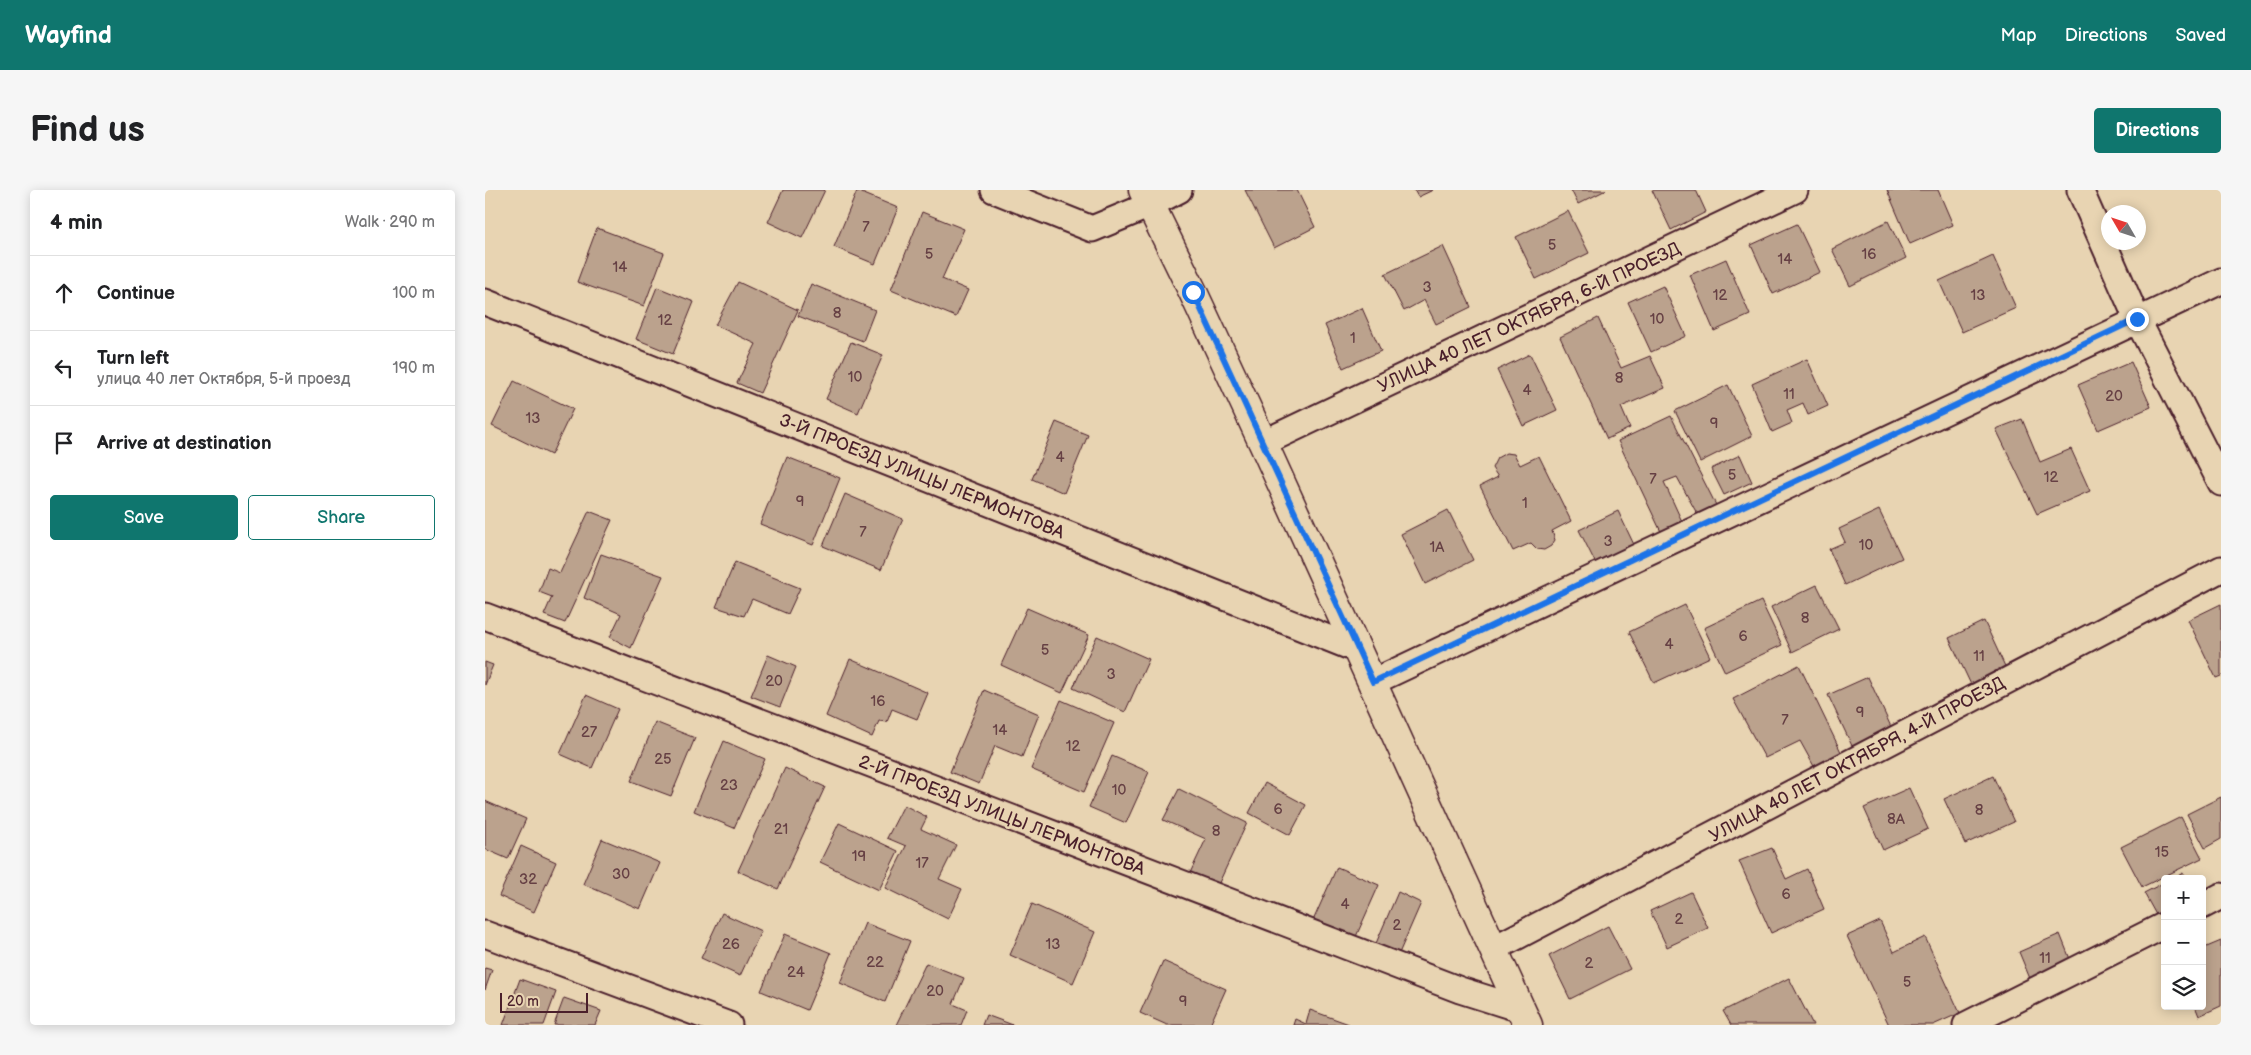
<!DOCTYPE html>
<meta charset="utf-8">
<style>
body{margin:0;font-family:"Balsamiq Sans",sans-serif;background:#f6f6f6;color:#202124}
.controls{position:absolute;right:15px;bottom:15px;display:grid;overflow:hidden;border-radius:5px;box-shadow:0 2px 12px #0003}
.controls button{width:45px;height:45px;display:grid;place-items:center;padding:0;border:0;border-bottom:1px solid #e0e0e0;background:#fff;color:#202124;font:25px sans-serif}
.compass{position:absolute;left:1616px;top:15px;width:45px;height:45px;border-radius:50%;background:#fff;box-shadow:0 2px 12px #0003;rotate:309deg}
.scale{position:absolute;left:15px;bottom:12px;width:88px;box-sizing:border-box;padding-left:5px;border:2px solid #4a1f2b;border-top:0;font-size:14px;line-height:18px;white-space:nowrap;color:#4a1f2b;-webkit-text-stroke:4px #e8d4b2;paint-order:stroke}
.stop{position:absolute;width:15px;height:15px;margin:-11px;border:4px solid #1a73e8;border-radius:50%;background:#fff}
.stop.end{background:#1a73e8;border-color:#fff;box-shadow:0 1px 5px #0008}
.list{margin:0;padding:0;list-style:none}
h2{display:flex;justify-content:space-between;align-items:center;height:65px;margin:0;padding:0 20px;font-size:21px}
h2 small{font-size:16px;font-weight:400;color:#757577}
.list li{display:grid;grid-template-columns:32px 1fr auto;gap:15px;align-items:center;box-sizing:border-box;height:75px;padding:0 20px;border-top:1px solid #e0e0e0}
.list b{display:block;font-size:19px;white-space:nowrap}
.list p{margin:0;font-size:16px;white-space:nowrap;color:#757577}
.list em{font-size:16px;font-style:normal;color:#757577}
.actions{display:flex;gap:10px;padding:15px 20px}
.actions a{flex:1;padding:11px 0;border:1px solid #0f766e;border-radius:5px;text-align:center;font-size:18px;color:#0f766e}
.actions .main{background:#0f766e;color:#fff}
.icon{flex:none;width:28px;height:28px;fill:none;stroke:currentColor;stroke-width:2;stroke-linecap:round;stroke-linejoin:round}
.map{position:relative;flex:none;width:1736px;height:835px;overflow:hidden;border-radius:5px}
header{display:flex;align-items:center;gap:30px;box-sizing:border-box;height:70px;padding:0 25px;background:#0f766e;color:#fff}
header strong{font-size:24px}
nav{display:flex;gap:28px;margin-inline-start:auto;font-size:18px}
.intro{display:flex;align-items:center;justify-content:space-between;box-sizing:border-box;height:120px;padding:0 30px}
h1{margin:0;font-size:35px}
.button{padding:12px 22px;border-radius:5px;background:#0f766e;color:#fff;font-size:18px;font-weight:700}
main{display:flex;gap:30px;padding:0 30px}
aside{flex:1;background:#fff;border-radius:5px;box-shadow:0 2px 12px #0003}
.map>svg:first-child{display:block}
.building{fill:#bba28d;stroke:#4a1f2b}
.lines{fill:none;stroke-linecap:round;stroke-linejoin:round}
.street-casing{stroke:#4a1f2b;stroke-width:29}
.secondary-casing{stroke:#4a1f2b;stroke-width:31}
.street{stroke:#e8d4b2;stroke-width:25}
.secondary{stroke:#e8d4b2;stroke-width:28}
.route{stroke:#1a73e8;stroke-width:6}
.labels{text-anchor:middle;stroke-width:5;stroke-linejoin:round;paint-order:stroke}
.number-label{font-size:15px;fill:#664044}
.street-label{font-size:18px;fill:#4a1f2b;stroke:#e8d4b2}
</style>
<header>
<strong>Wayfind</strong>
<nav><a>Map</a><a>Directions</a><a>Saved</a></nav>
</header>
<div class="intro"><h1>Find us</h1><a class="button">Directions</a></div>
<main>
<aside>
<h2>4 min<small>Walk · 290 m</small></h2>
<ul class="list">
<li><svg class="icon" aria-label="ahead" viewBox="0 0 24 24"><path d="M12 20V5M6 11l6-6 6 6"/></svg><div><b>Continue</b></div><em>100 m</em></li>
<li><svg class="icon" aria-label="left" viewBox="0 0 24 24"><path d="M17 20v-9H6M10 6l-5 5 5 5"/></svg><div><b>Turn left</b><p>улица 40 лет Октября, 5-й проезд</p></div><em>190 m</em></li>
<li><svg class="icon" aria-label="arrive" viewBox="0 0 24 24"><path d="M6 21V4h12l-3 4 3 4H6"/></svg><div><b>Arrive at destination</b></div></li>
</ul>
<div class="actions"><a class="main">Save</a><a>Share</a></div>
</aside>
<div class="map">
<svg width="1736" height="835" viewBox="0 0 1736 835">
<rect width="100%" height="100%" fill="#e8d4b2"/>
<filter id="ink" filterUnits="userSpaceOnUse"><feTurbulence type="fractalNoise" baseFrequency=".02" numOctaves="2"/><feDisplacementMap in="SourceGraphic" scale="10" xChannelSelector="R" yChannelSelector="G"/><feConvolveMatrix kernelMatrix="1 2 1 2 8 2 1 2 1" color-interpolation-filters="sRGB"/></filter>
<g filter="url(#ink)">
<path class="building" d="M298,0H340L317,48L283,32Z
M760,0H812L830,37L789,58Z
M929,0H948L933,7Z
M1086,0H1121L1093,14Z
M1167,0H1211L1221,22L1186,40Z
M1402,0H1453L1468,35L1425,54Z
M372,1L413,18L390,74L349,57Z
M1083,21L1104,63L1051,89L1031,47Z
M437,22L479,39L457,89L483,100L471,127L406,100Z
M1403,31L1421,68L1365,96L1347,59Z
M1312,34L1335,82L1288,104L1266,55Z
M112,38L179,63L159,116L92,92Z
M958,56L986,117L951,134L939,110L919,121L900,84Z
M1508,66L1531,118L1477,142L1454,91Z
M1241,69L1265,125L1229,141L1205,85Z
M253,92L313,120L275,203L252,193L271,154L230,135Z
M326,94L390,120L378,151L313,126Z
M1178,96L1201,146L1166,162L1143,112Z
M172,97L209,112L188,164L151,149Z
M877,118L896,161L858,178L840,135Z
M1113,128L1136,178L1165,166L1180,198L1136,217L1145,238L1122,249L1075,147Z
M366,152L398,165L373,223L341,209Z
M1045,164L1072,220L1038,236L1012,180Z
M1322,169L1343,216L1323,225L1318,213L1302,220L1307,233L1287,242L1267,194Z
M1646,172L1666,217L1613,240L1593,195Z
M29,191L88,219L66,265L7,236Z
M1243,195L1267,246L1215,272L1190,221Z
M1186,226L1234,321L1215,329L1192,287L1179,292L1200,338L1179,348L1133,251Z
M1537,229L1555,272L1586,259L1605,301L1552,324L1511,239Z
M571,232L603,245L579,303L547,289Z
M1021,263L1029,264L1035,275L1054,266L1086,331L1067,341L1070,350L1066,356L1059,360L1052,359L1046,353L1028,361L995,296L1013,287L1007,278L1012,268Z
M1255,265L1267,292L1239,305L1226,279Z
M302,267L355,288L328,355L275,334Z
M360,304L418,329L396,380L338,356Z
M963,320L988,370L940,394L916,344Z
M1394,320L1417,368L1360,395L1344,359L1360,352L1354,339Z
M104,321L127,330L80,433L59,425L67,407L54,402L63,378L75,383Z
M1133,321L1152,361L1114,380L1094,340Z
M116,364L178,386L146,458L125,447L136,424L99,408Z
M250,372L315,398L303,424L267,409L259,426L231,417Z
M1332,395L1354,439L1307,462L1286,417Z
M1276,411L1297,455L1240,482L1219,438Z
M1736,414V486L1731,488L1703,430Z
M1200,415L1225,467L1169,493L1144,442Z
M542,418L604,445L577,503L516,475Z
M1499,431L1524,485L1489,501L1464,448Z
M612,446L664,469L640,522L588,498Z
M283,465L311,477L295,517L266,506Z
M365,469L443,503L432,529L407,519L402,532L394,531L387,547L341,526Z
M0,472L8,475L0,495Z
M1314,475L1358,566L1331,580L1315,551L1280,568L1248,509Z
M1383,487L1407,539L1368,558L1343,505Z
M499,500L554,524L537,567L510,556L494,594L465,582Z
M101,505L133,519L107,578L75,564Z
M576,510L629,533L599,602L546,579Z
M170,532L210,548L186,606L146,591Z
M239,551L280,569L249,638L209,621Z
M627,566L664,582L641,633L604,617Z
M300,578L340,597L293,699L253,681Z
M1508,586L1529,632L1480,654L1459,609Z
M780,593L821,615L805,645L764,623Z
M1424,598L1443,639L1398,660L1379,618Z
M694,599L762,633L732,697L705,683L721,649L678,630Z
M1736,607V649L1720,658L1702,624Z
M0,611L41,629L23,669L0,659Z
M419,615L442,627L436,639L471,655L454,689L477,699L463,729L400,698L421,656L402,648Z
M1696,627L1717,668L1657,697L1636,657Z
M354,633L413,661L394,700L335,672Z
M117,649L175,673L155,719L98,694Z
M36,656L71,672L49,722L14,706Z
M1287,658L1301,689L1322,679L1339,719L1286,743L1254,671Z
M852,677L894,695L869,751L827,733Z
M1698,683L1701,689H1687Z
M1680,692V729L1675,732L1659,703Z
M913,702L936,713L912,768L889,758Z
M1206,702L1223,738L1182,757L1165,721Z
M547,714L610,742L588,793L525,765Z
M237,723L276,741L255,786L216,768Z
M1395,731L1409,762L1440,747L1475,823L1448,835H1404L1362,746Z
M380,733L425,751L400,812L355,793Z
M1123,736L1145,779L1085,809L1064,766Z
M300,744L346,763L322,820L276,801Z
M1575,744L1587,774L1546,791L1534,762Z
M1736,751V816L1714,826L1710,816H1717V759Z
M678,771L741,799L725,835H682L655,823Z
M441,773L479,788L468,814L482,820L476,835H411Z
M0,778L7,780L0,800Z
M1304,788L1328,835H1246L1238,821Z
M35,789L71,802L59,835H18Z
M79,808L116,821L110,835H69Z
M825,820L864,834L863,835H808L810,829L821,834Z
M501,825L528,835H497Z"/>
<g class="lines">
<g class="street-casing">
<path id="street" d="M509,0L607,39L665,15L694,0
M1595,0L1652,129L1736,293
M0,112L873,460
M778,253L1310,0
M0,426L975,800L1035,819
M888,492L1736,91
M1717,716L1736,706
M0,744L244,835
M1008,759L1736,379
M1481,835L1680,735"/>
</g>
<g class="secondary-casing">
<path id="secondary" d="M658,0L708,102L778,253L1043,835"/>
</g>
<use href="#street" class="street"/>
<use href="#secondary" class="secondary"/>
</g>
</g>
<g class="lines" filter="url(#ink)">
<path class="route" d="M708,102L888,492L1652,129"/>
</g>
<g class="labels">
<g class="number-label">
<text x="381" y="42">7</text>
<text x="1067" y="60">5</text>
<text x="444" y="69">5</text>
<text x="1384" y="69">16</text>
<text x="1300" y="74">14</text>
<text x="135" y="82">14</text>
<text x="942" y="102">3</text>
<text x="1235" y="110">12</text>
<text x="1493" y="110">13</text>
<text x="352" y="128">8</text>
<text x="1172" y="134">10</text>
<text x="180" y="135">12</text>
<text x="868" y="153">1</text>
<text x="370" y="192">10</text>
<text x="1134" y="193">8</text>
<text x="1042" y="205">4</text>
<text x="1304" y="209">11</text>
<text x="1629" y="211">20</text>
<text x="48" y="233">13</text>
<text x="1229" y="238">9</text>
<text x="575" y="272">4</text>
<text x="1247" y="290">5</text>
<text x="1566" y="292">12</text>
<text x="1168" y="294">7</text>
<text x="315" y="316">9</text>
<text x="1040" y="318">1</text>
<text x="378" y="347">7</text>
<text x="1123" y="356">3</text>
<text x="1381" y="360">10</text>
<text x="952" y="362">1А</text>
<text x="1320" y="433">8</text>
<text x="1258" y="451">6</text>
<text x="1184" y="459">4</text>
<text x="560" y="465">5</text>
<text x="1494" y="471">11</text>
<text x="626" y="489">3</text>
<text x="289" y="496">20</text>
<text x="393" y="516">16</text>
<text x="1375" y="527">9</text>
<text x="1300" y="535">7</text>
<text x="515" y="545">14</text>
<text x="104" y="547">27</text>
<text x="588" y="561">12</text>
<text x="178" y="574">25</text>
<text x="244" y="600">23</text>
<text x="634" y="605">10</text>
<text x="793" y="624">6</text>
<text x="1494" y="625">8</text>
<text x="1411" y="634">8А</text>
<text x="296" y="644">21</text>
<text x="731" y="646">8</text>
<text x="1677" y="667">15</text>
<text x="374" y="671">19</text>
<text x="437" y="678">17</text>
<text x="136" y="689">30</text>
<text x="43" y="694">32</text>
<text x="1301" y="709">6</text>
<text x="860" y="719">4</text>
<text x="1194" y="734">2</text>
<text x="912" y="740">2</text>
<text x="246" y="759">26</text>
<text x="568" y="759">13</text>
<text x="1560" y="773">11</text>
<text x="390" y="777">22</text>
<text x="1104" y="778">2</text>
<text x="311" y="787">24</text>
<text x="1422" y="797">5</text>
<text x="450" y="806">20</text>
<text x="698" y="816">9</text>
</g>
<g class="street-label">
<text transform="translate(1044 127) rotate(-25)" y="6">УЛИЦА 40 ЛЕТ ОКТЯБРЯ, 6-Й ПРОЕЗД</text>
<text transform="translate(437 286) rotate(22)" y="6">3-Й ПРОЕЗД УЛИЦЫ ЛЕРМОНТОВА</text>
<text transform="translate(1372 569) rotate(-28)" y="6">УЛИЦА 40 ЛЕТ ОКТЯБРЯ, 4-Й ПРОЕЗД</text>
<text transform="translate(517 625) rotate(21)" y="6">2-Й ПРОЕЗД УЛИЦЫ ЛЕРМОНТОВА</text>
</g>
</g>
</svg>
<div class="controls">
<button>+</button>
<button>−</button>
<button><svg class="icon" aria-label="layers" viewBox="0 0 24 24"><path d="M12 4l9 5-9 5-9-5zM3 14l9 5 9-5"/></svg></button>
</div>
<svg class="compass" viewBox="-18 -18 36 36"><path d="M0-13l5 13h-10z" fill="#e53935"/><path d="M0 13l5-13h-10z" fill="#757577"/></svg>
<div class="scale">20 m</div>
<div class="stop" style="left:708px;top:102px"></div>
<div class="stop end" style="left:1652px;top:129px"></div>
</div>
</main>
